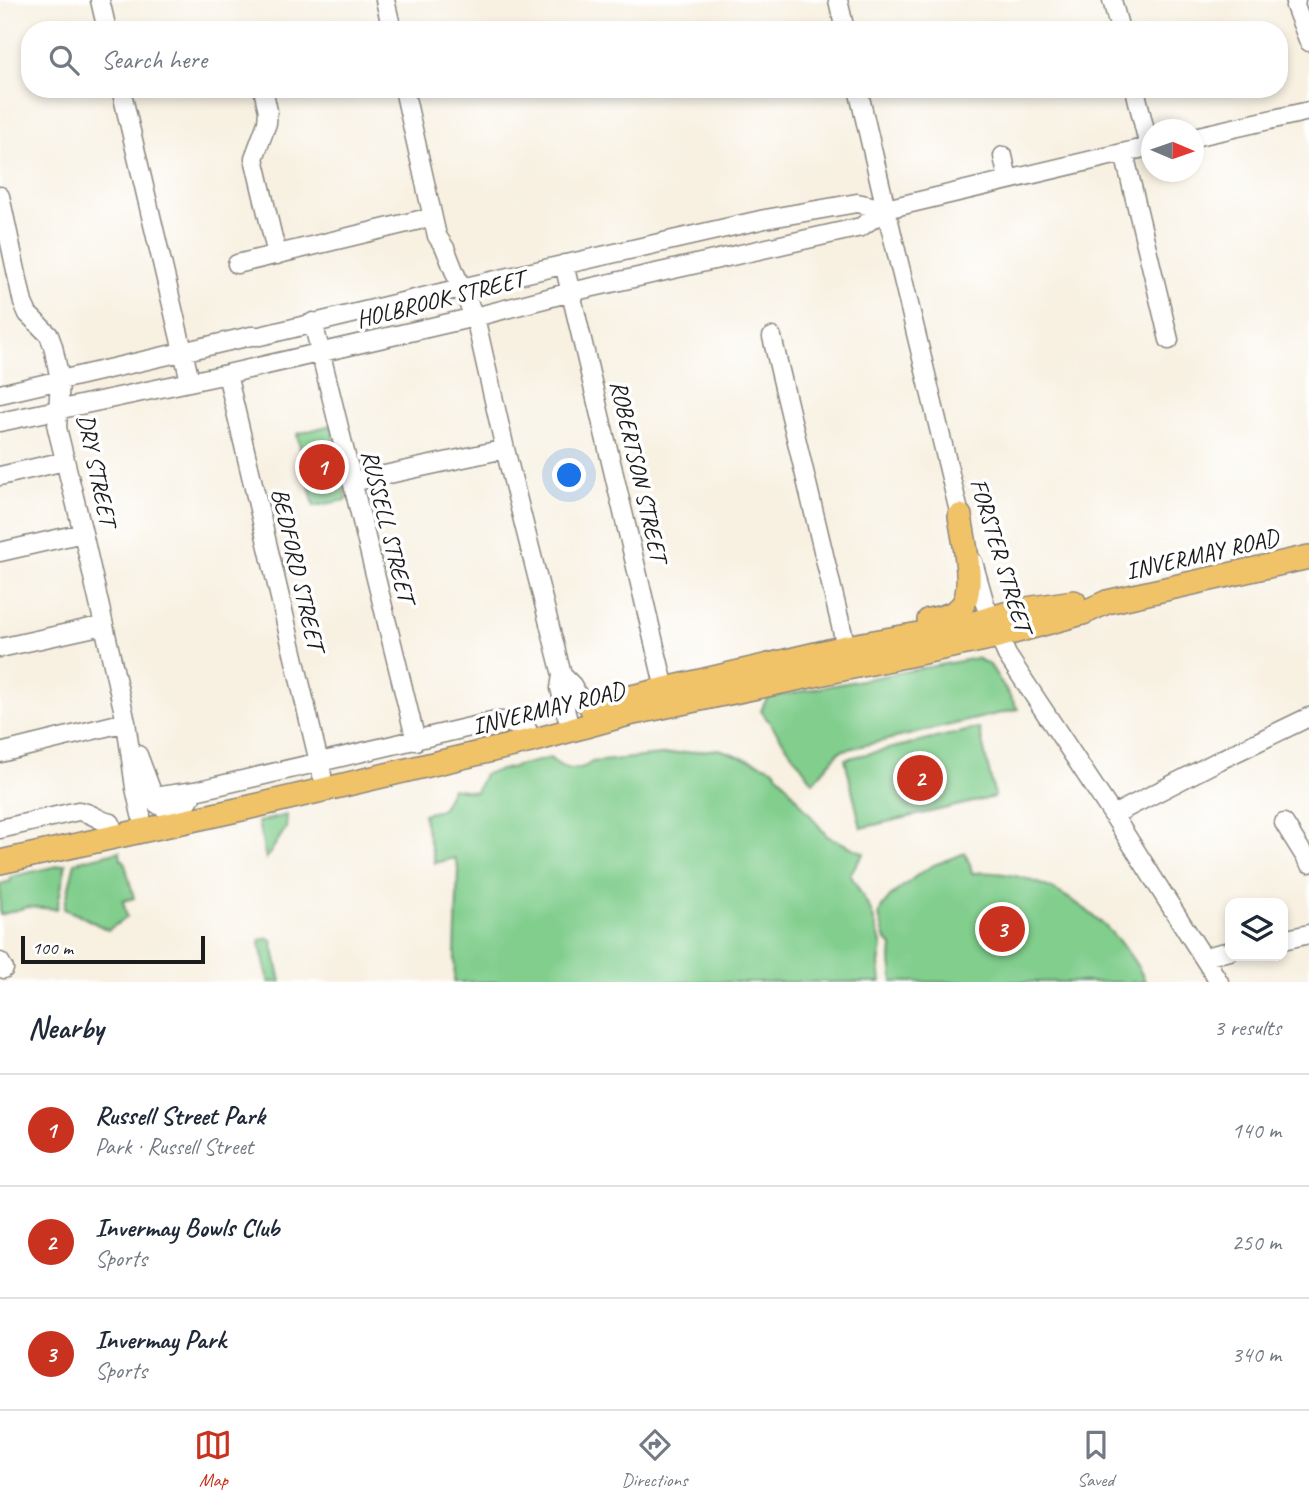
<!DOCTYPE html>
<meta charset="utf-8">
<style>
body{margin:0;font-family:Caveat,sans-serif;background:#f6f6f7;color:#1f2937}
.controls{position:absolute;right:21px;bottom:21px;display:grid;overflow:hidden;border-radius:14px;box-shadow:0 4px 10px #0003}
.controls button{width:63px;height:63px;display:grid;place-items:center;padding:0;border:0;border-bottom:2px solid #e0e1e3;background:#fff;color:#1f2937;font:35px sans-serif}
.compass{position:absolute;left:1141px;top:119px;width:63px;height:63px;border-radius:50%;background:#fff;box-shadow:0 4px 10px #0003;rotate:92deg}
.scale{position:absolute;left:21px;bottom:18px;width:184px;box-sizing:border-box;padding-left:7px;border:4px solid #1c1c1c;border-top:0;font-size:19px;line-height:24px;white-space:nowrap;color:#1c1c1c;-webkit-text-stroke:5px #fff;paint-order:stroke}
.you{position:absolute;left:570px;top:476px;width:24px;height:24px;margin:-18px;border:5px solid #fff;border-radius:50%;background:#1a73e8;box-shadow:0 0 0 10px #1a73e833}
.badge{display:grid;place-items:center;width:46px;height:46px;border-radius:50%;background:#c8321e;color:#fff;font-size:23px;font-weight:700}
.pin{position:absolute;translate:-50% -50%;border:4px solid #fff;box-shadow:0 2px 7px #0006}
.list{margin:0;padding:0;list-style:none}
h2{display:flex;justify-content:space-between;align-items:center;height:91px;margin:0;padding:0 28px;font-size:30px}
h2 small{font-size:23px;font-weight:400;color:#747a83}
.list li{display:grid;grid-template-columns:46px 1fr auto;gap:21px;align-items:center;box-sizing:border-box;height:112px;padding:0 28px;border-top:2px solid #e0e1e3}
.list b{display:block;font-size:26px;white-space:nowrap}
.list p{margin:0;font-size:23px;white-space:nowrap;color:#747a83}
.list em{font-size:23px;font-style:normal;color:#747a83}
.icon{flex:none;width:38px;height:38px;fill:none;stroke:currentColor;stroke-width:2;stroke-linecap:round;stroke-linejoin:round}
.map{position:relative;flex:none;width:1309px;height:982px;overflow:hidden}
.search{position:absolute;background:#fff;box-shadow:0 4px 10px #0003;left:21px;right:21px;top:21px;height:77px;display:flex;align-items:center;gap:18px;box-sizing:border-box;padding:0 24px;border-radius:28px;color:#747a83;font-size:26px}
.sheet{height:427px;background:#fff}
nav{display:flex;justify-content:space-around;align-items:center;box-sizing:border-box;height:98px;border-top:2px solid #e0e1e3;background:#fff;font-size:19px;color:#747a83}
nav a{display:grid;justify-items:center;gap:4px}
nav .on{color:#c8321e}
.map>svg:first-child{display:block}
.green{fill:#81ce8d;stroke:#4e7554;stroke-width:2}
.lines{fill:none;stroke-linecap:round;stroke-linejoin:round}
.minor-casing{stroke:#8a867f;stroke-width:21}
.major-casing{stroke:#8a867f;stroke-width:26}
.minor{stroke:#fff;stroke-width:18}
.major{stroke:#f1c369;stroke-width:23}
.labels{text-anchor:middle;stroke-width:7;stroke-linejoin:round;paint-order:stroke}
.street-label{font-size:24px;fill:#1c1c1c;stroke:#fff}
</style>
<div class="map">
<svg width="1309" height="982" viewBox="0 0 1309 982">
<rect width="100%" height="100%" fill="#fff"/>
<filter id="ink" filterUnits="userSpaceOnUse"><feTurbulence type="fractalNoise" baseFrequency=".0143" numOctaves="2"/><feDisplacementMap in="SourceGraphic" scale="14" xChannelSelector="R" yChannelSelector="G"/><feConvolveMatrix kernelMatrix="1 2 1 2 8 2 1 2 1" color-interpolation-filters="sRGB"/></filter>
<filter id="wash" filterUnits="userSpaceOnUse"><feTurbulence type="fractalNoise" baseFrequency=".00686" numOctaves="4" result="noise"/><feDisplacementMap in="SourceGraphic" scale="28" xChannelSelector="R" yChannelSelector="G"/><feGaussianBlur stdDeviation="1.57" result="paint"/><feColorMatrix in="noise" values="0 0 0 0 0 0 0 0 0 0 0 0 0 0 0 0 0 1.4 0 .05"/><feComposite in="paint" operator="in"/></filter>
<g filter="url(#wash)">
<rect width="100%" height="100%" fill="#f8f1e2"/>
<path class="green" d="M331,425L347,500L314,506L297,434Z
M976,658L990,665L1018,709L840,751L813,782L761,711L767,698Z
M979,728L995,797L861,828L845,759Z
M719,749L773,768L827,836L864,853L850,874L871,911L882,946L879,964L881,982H454L458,868L455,858L435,863L423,814L441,810L452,788L476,792L484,774L550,758C562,770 578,773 592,762Z
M287,815L286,828L266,859L258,822Z
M120,851L121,860H124L134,898L123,901L127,917L108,930L83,917L64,909L75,862Z
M965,853L970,864L972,873C1043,866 1116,920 1146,982H893L891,960L892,946L886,940L880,920L879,915L882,907L892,895L920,873L934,865Z
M66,864L57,909L27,907L0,915V884L11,881L10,877Z
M267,938L272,940L281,982H269L259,941Z"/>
</g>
<g filter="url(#ink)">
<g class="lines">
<g class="minor-casing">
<path id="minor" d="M100,0L107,30
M385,0L392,30
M838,0L845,30
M1112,0L1120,30
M1296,0L1295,6L1309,42
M121,89L190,381
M263,89L268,111L267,123L254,158L277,255
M404,89L437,236L445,248L461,288L475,317L505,449L562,675L560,688L567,717
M858,89L886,209L963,528
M1135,89L1149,147
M1194,137L1309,111
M1124,153L1169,340
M1003,156L1008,180
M0,196L23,303L28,314L49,335L53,346L60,380L57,428L83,533L126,722L135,788L141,815
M237,264L432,217
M564,264L665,689
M313,322L416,741
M772,337L846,647
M227,374L322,775
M0,394L251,336H260L461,288L765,219L857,203L886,209
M0,422L227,374L475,317L571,292L861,227L886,209L1152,146
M0,476L65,461
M352,482L505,449
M0,552L83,533
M973,562L985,604L1007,655L1113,815L1219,982
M0,648L104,625
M562,675L572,685L581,701L594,708
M0,753L126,722
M138,755L156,803L162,807L170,809
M154,797L195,791
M185,806L195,791L496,721H503L527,729
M1113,815L1220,760L1309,717
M1284,823L1309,863
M0,829L78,811C92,812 98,821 111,823
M1283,940L1309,934
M1204,957L1230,951
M0,962L4,969"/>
</g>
<g class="major-casing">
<path id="major" d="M929,620C940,618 952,616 960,608C977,592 963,537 960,516
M592,709L623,699L846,647L964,626L1019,610L1074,602
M0,862L246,808L539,739L629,714L999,636L1083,613L1107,602L1309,557"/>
</g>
<use href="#minor" class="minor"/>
<use href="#major" class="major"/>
</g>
</g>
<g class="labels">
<g class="street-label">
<text transform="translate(440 299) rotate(-14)" y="8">HOLBROOK STREET</text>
<text transform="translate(97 470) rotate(78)" y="8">DRY STREET</text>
<text transform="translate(639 471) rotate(77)" y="8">ROBERTSON STREET</text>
<text transform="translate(388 526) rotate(76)" y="8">RUSSELL STREET</text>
<text transform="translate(1202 554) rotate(-13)" y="8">INVERMAY ROAD</text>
<text transform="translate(1001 555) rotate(73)" y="8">FORSTER STREET</text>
<text transform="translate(298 569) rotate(77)" y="8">BEDFORD STREET</text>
<text transform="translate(548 708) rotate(-14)" y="8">INVERMAY ROAD</text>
</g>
</g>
</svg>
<div class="controls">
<button><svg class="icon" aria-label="layers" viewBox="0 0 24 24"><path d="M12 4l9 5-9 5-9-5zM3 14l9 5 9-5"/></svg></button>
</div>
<svg class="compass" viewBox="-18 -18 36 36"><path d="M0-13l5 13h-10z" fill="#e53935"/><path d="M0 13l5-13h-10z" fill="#747a83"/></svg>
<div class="scale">100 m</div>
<div class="you"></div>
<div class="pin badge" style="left:322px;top:467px">1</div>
<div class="pin badge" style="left:920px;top:778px">2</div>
<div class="pin badge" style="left:1002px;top:929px">3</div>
<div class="search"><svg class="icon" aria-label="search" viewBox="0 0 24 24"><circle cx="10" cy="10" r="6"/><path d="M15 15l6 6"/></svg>Search here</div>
</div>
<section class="sheet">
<h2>Nearby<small>3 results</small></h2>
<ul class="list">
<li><span class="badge">1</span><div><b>Russell Street Park</b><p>Park · Russell Street</p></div><em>140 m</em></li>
<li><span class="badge">2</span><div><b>Invermay Bowls Club</b><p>Sports</p></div><em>250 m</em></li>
<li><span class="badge">3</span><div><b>Invermay Park</b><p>Sports</p></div><em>340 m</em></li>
</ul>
</section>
<nav>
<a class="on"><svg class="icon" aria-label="map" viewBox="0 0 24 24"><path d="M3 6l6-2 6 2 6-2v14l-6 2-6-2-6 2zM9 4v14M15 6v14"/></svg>Map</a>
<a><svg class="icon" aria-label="directions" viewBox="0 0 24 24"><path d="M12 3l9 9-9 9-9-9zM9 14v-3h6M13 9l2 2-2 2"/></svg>Directions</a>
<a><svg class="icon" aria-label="saved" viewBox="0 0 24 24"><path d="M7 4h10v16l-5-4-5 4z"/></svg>Saved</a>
</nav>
